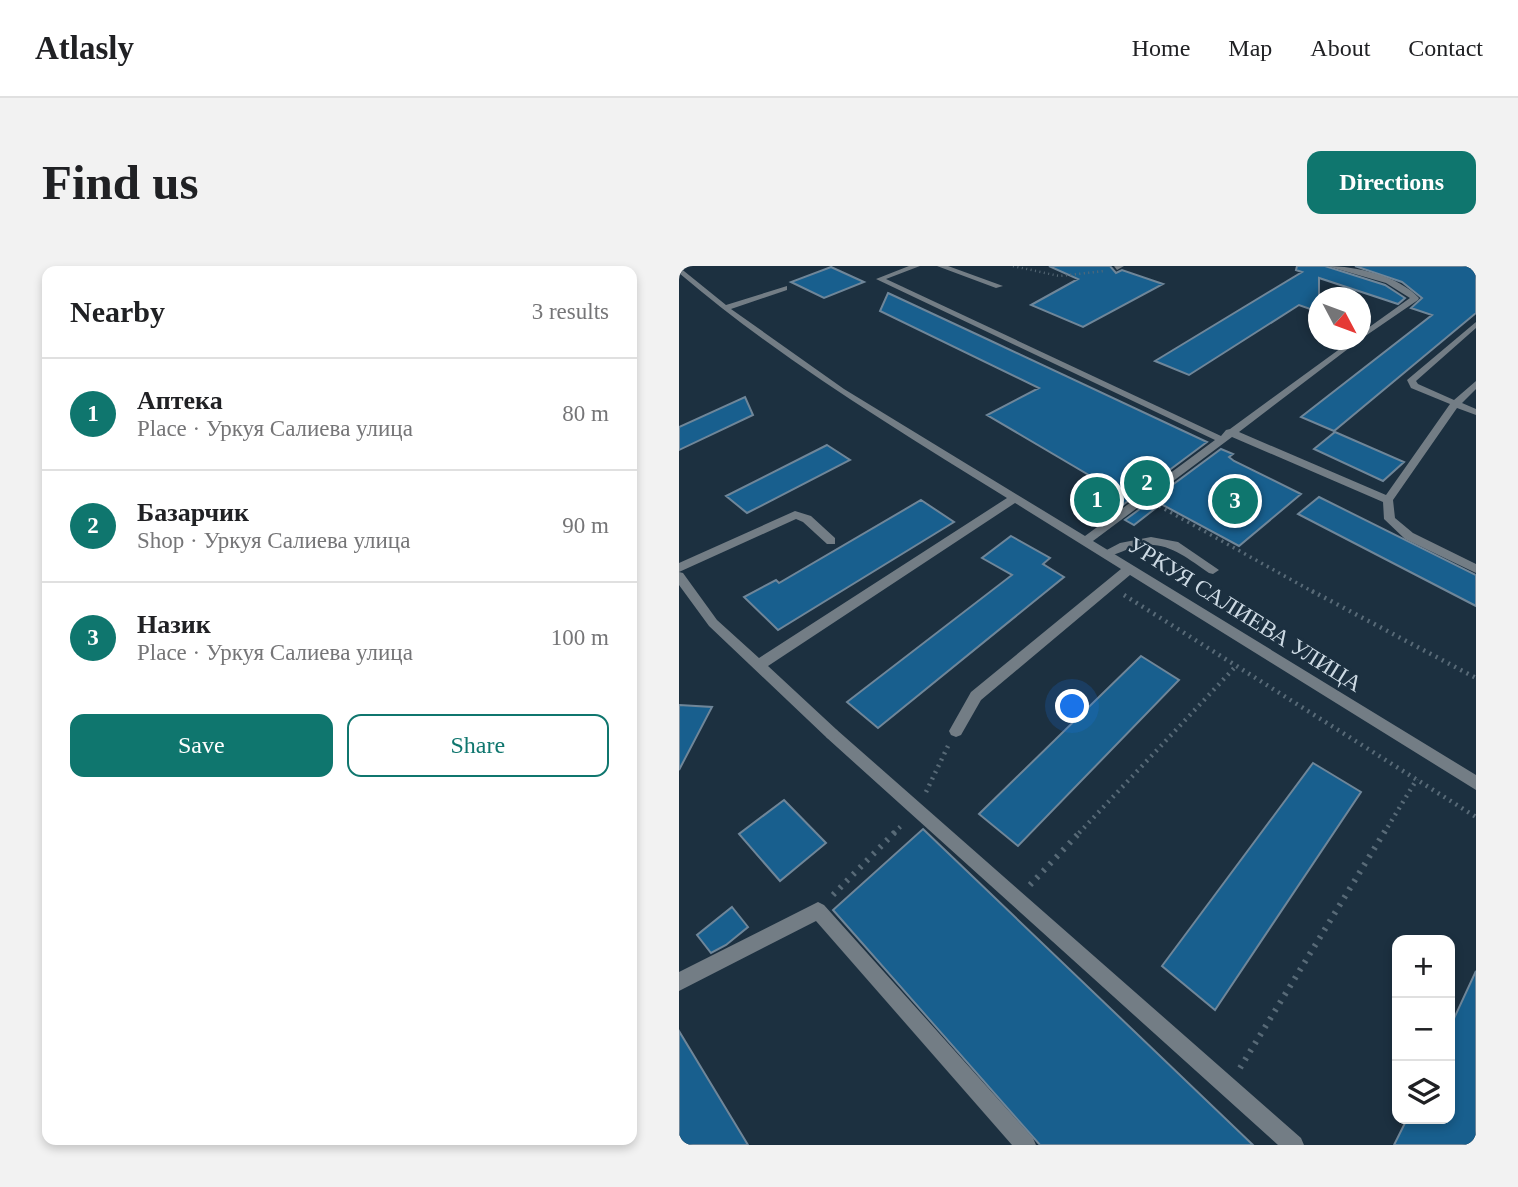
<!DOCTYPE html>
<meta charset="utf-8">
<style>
body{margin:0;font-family:Georgia,serif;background:#f2f2f2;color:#202124}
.controls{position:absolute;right:21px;bottom:21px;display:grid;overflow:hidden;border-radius:14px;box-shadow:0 4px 10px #0003}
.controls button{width:63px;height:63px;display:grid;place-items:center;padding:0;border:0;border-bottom:2px solid #e0e0e0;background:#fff;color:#202124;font:35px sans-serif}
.compass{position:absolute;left:629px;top:21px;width:63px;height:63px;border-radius:50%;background:#fff;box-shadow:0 4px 10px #0003;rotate:131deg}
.you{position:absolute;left:394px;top:441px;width:24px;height:24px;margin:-18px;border:5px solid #fff;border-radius:50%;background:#1a73e8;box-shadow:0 0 0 10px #1a73e833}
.badge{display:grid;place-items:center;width:46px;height:46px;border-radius:50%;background:#0f766e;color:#fff;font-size:23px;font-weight:700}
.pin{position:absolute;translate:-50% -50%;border:4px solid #fff;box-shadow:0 2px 7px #0006}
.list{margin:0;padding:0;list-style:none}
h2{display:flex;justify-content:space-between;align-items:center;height:91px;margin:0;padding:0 28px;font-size:30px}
h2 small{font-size:23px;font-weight:400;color:#757577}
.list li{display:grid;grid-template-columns:46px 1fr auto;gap:21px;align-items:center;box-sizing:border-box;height:112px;padding:0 28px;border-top:2px solid #e0e0e0}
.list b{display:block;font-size:26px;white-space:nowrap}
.list p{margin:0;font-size:23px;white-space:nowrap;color:#757577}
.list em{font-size:23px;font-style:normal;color:#757577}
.actions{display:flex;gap:14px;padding:21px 28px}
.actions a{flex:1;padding:16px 0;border:2px solid #0f766e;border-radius:14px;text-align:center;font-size:24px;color:#0f766e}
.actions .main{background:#0f766e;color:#fff}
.icon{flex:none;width:38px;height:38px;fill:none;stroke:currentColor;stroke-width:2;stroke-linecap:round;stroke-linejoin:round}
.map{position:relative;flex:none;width:797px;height:879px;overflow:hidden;border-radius:14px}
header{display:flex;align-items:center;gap:42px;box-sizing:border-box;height:98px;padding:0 35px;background:#fff;border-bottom:2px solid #e0e0e0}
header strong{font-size:33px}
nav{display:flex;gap:38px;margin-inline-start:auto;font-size:24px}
.intro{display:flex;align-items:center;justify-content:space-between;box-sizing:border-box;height:168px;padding:0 42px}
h1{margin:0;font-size:49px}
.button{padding:18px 32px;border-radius:14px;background:#0f766e;color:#fff;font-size:24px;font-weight:700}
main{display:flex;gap:42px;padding:0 42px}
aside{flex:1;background:#fff;border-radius:14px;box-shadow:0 4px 10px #0003}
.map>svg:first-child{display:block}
.building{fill:#185f8e;stroke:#6f8699;stroke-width:2}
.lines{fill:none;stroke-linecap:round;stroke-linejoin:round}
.path-far3{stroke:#586a77;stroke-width:2.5;stroke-dasharray:1 3.5;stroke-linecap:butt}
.path-far2{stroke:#586a77;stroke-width:3.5;stroke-dasharray:2 4.5;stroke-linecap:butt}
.path-far1{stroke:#586a77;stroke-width:4.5;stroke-dasharray:2 5;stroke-linecap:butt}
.path{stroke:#586a77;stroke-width:6;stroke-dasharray:2.5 7;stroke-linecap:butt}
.service{fill:#737d85;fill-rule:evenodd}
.minor{fill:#737d85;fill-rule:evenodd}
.labels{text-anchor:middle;stroke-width:5;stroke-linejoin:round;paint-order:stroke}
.street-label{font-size:23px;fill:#ccd9e3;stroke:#1c3040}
</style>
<header>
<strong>Atlasly</strong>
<nav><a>Home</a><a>Map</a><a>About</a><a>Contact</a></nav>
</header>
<div class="intro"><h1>Find us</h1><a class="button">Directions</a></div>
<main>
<aside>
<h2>Nearby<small>3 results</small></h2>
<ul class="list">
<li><span class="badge">1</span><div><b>Аптека</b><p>Place · Уркуя Салиева улица</p></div><em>80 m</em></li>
<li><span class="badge">2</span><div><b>Базарчик</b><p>Shop · Уркуя Салиева улица</p></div><em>90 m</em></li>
<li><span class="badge">3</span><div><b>Назик</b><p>Place · Уркуя Салиева улица</p></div><em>100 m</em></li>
</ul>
<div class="actions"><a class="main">Save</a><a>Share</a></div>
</aside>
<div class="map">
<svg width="797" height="879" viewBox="0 0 797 879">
<rect width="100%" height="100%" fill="#1c3040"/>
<path class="building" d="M370,0H431L437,7L443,4L484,18L404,61L352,39L399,13Z
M618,0H646L706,19L726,32L719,38L640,12V46L620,39L510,109L476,95L623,6L617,4Z
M676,0H790L797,5V47L655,165L622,151L753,49L732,42L743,32L723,16Z
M152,1L185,16L145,32L112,16Z
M209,27L310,74L528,176L433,247L404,232L425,218L308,149L360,122L201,45Z
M66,131L74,149L0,184V161Z
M656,166L725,196L704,215L635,183Z
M148,179L171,194L68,247L47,230Z
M542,183L554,188L550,191L555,195L622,228L560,280L482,238L455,259L446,254Z
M640,231L797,309V340L619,248Z
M242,234L275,256L99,364L65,331L97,314L100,317Z
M332,270L371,292L364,298L385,311L199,462L168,436L333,309L303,292Z
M462,390L500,414L339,580L300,548Z
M0,439L33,441L0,504Z
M634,497L682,526L536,744L483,700Z
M105,534L147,577L101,615L60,568Z
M244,563L574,879H361L154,644Z
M53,641L69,661L47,679L32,687L18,669Z
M797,705V879H715L728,853H771V761Z
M0,765L69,879H0Z"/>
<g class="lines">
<path class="path-far3" d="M334,0L380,10L426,5"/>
<path class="path-far2" d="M480,240L636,327"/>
<path class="path-far1" d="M633,325L797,412
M445,329L797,551
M247,526L269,480
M215,567L224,558
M400,567L558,399
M705,567L738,513"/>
<path class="path" d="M351,619L402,565
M154,629L217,565
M561,802L706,565"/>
<path class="service" d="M435,0H445L438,4Z
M472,271L499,276L540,304L534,308L530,307C508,292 487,274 460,280C449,282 439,288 428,291L422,287L441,277Z
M153,462L158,464L622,872L625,879H599L148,472L146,468L148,464Z"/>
<path class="minor" d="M230,0H241L207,13L542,170L547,164L551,163L673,74H682V67L731,32L707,17L648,0C677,0 720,10 740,32L739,34L682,73L560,166L707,229L771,138L732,122L728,114L797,56V62L737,115L739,118L775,134L797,115V123L783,137L797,143V149L778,142L714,234L716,252L734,267L797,298V307L726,273L705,253L704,236L553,171L414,275L797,509V524L451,309L302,434L282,469L277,471L272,469L270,465L292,426L442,303L336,237L89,400L158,464L160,468L158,472L153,474L148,472L30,360L0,319V297L116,245L132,250L156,272V278H148L124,256L117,253L0,306L4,307L38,354L80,392L328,232C215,162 101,93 0,7V1L47,39L108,20V24L52,43L165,123L406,270L536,174L197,13Z
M258,0H269L324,20L317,22Z
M792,0H797V2H793Z
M139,636L145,639L354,872L357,879H333L137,655L0,725V706Z"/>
</g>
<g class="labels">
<g class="street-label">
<text transform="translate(566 348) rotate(32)" y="8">УРКУЯ САЛИЕВА УЛИЦА</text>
</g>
</g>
</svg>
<div class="controls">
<button>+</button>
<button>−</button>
<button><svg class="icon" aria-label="layers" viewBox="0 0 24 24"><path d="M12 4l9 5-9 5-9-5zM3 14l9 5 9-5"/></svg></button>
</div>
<svg class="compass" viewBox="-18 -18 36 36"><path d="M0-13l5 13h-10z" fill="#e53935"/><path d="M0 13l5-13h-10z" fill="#757577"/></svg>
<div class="you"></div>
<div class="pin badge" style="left:418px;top:234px">1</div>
<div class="pin badge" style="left:468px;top:217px">2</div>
<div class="pin badge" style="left:556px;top:235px">3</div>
</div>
</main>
